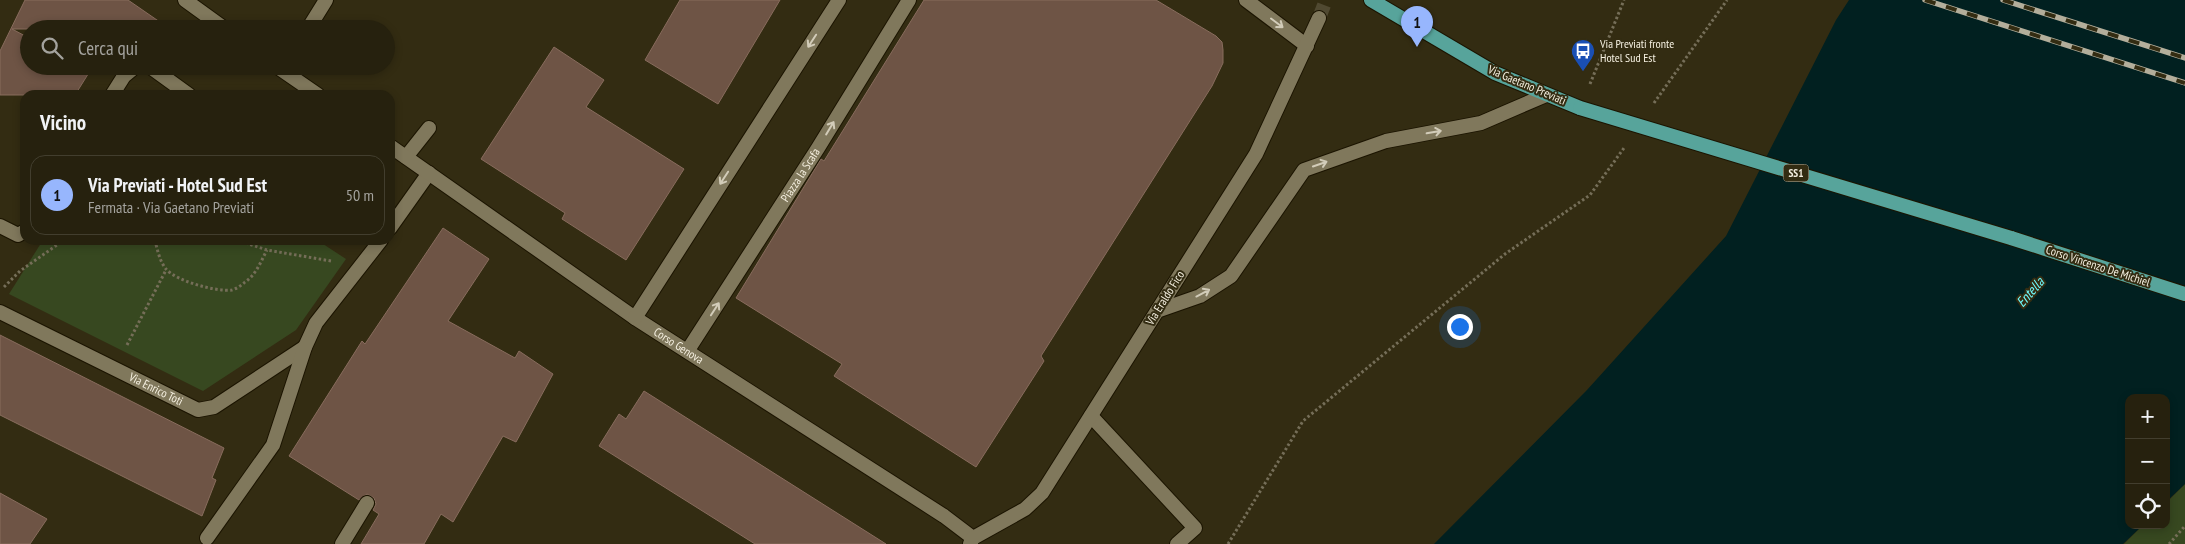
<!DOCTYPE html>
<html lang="it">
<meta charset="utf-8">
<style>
body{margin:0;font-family:"PT Sans Narrow",sans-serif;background:#322e1c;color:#f1f3f6}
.controls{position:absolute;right:15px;bottom:15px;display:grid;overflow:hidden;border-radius:10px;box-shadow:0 2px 8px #0003}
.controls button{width:45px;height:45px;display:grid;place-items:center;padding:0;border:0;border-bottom:1px solid #423e2e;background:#26210e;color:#f1f3f6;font:25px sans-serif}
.you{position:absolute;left:1459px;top:326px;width:18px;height:18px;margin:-12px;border:4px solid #fff;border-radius:50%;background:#1a73e8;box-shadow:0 0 0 8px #1a73e833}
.badge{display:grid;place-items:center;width:32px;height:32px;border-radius:50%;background:#97b6fd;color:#111;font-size:16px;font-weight:700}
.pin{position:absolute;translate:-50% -41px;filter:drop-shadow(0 1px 2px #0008)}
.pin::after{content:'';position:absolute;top:26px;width:18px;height:15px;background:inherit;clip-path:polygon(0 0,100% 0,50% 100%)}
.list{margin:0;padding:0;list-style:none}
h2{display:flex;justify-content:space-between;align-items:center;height:65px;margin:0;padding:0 20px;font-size:21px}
h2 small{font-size:16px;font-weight:400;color:#a4a39e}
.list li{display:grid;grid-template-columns:32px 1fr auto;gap:15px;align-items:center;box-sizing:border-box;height:80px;margin:0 10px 10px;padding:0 10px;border:1px solid #423e2e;border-radius:15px}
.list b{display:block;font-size:19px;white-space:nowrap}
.list p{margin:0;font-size:16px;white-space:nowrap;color:#a4a39e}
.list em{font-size:16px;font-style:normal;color:#a4a39e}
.icon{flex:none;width:28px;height:28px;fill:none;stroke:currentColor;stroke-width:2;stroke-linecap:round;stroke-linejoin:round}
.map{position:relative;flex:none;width:2185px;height:544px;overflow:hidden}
.search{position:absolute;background:#26210e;box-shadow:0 2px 8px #0003;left:20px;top:20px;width:375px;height:55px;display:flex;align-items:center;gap:12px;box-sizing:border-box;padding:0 18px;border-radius:28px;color:#a4a39e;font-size:19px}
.panel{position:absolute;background:#26210e;box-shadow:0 2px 8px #0003;left:20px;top:90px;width:375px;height:155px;border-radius:15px}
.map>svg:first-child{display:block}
.green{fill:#374820}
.water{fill:#012020}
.building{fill:#6e5445;stroke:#886c5d}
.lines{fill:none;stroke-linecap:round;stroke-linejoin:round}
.minor-tunnel{stroke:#504931;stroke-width:14;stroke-dasharray:14 7;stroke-linecap:butt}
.service-casing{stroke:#1b1400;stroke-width:16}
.minor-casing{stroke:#1b1400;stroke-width:16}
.tertiary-casing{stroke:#1b1400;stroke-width:16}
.primary-casing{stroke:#1b1400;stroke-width:16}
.path{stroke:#756e58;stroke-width:3;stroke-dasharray:2.5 2.5;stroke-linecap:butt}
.service{stroke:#80785c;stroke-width:14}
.minor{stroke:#80785c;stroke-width:14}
.tertiary{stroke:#80785c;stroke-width:14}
.primary{stroke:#57a49b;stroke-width:14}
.rail-casing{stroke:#b3ae9b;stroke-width:5.5}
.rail{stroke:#332c12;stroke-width:4;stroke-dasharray:11;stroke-linecap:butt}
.primary-bridge-casing{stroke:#1b1400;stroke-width:16;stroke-linecap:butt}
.primary-bridge{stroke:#57a49b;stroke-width:14}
.oneway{stroke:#d2ccb9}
.labels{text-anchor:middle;stroke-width:4;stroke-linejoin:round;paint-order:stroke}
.shield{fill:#332c12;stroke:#bbb5a3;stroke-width:1}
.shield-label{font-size:11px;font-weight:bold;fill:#f5f0e1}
.poi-label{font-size:12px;fill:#f5f0e1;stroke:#332c12;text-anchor:start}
.street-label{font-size:12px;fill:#f5f0e1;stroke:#332c12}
.water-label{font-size:14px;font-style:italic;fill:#6ffdff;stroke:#332c12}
</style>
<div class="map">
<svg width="2185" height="544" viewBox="0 0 2185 544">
<rect width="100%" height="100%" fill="#332c12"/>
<path class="green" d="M43,240H317L346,259L296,330L203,391L9,294Z
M2185,484V544H2124L2143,525H2166V503Z"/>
<path class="water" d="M1849,0H2185V484L2166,502V398H2129V525H2143L2123,544H1434L1587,390L1726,236L1836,20Z"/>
<path class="building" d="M25,0H128L170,29H12L29,38V66H80L90,71L75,95H0V51Z
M680,0H780L718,104L645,60Z
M924,0H1156L1216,36L1222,42L1223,50V63L1212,86L1041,356L1044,361L976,467L834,376L842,364L736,298L821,159L824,161Z
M554,47L604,80L586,107L684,169L626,260L562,219L565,213L481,159Z
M443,228L489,259L448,321L515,358L519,351L553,374L516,442L503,436L453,522L441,514L424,544H361L379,514L373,510L376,504L374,498L367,494L359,500L289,456L362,341L365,344Z
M0,335L224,448L212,478L216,480L202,516L0,415Z
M644,391L886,544H755L599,446L619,414L626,419Z
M0,493L47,519L30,544H0Z"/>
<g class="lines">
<path class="minor-tunnel" d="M1319,18L1326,0"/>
<g class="service-casing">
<g id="service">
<path d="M149,66L189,95"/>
<path d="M112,95L124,76L136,66"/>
<path d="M406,157L429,128"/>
<path d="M0,226L18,235L25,231"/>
<path d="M390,228L429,173"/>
<path id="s1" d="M0,312L198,410L214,407L305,347"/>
<path d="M1091,416L1195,528L1177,544"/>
<path d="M207,538L273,445L305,347L316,323L381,240"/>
<path d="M342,544L367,503"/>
</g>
</g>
<g class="minor-casing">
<g id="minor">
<path d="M185,0L225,29"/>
<path d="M1246,0L1307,46"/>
<path d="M308,29L326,0"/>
<path d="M276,66L318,95"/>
<path id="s2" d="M390,146L635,318L944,516L973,538"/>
<path d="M1157,311L1256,154L1319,18"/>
<path d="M635,318L839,0"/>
<path id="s3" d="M688,350L818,148L909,0"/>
</g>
</g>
<g class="tertiary-casing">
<path id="tertiary" d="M970,544L973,538L1025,509L1042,493L1157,311L1200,296L1231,276L1304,170L1386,141L1481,123L1546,95"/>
</g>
<g class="primary-casing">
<path id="primary" d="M1371,0L1495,73L1580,108
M2011,238L2185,294"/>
</g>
<path class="path" d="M1590,84L1624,0
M251,92L255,95
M1654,103L1727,0
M155,240C157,249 160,262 166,269C176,281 216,292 232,290C236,289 242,285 245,282C256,275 261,261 267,250
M236,240L267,250L331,261
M4,287L20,271L64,240
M127,345L166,270
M1228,544L1303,421L1505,254L1590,195L1624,148
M2169,544L2185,526"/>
<use href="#service" class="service"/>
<use href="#minor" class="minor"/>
<use href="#tertiary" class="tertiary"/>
<use href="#primary" class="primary"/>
<g class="rail-casing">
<path id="rail" d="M1925,0L2185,83
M2003,0L2185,58"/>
</g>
<use href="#rail" class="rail"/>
<g class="primary-bridge-casing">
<path id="primary-bridge" d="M1580,108L2011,238"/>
</g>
<use href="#primary-bridge" class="primary-bridge"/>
</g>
<defs><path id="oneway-shaft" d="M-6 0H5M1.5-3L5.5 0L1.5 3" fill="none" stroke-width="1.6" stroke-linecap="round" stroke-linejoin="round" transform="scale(1.25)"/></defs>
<g class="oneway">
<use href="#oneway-shaft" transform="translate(1277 23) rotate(37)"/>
<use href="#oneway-shaft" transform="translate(812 41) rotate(123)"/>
<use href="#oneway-shaft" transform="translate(830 128) rotate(-59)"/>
<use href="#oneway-shaft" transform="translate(1434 132) rotate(-10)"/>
<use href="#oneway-shaft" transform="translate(1320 164) rotate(-19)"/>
<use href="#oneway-shaft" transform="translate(724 178) rotate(123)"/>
<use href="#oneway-shaft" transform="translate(1203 293) rotate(-28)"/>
<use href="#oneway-shaft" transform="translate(715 309) rotate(-57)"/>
</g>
<defs>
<g id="bus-pin" transform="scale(1.25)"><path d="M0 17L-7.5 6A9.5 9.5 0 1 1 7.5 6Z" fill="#1a4fb4" stroke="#332c12"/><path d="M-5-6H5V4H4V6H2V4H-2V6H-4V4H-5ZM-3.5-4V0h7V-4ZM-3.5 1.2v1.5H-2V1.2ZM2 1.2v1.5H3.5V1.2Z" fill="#fff"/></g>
</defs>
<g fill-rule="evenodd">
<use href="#bus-pin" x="1583" y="51"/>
</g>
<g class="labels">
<rect class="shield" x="1783.5" y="164.5" width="25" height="17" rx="4"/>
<g class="shield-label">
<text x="1796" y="177">SS1</text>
</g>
<g class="poi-label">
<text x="1600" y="48">Via Previati fronte<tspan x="1600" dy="14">Hotel Sud Est</tspan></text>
</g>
<g class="street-label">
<text transform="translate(1527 85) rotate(23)" y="4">Via Gaetano Previati</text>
<text dy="4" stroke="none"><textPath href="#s3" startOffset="208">Piazza la Scafa</textPath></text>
<text transform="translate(2098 266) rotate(18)" y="4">Corso Vincenzo De Michiel</text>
<text transform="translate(1165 298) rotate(-58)" y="4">Via Eraldo Fico</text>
<text dy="4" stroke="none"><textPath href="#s2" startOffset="351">Corso Genova</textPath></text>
<text dy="4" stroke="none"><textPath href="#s1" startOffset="174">Via Enrico Toti</textPath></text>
</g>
<g class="water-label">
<text transform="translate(2030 292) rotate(-49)" y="5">Entella</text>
</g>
</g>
</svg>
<div class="controls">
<button>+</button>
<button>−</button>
<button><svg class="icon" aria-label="locate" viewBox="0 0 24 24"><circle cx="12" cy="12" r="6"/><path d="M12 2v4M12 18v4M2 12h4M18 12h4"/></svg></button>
</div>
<div class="you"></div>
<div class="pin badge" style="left:1417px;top:47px">1</div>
<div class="search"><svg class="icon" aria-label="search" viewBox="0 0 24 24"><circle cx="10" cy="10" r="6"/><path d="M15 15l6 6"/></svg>Cerca qui</div>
<section class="panel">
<h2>Vicino<small></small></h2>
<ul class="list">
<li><span class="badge">1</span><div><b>Via Previati - Hotel Sud Est</b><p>Fermata · Via Gaetano Previati</p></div><em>50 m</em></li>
</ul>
</section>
</div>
